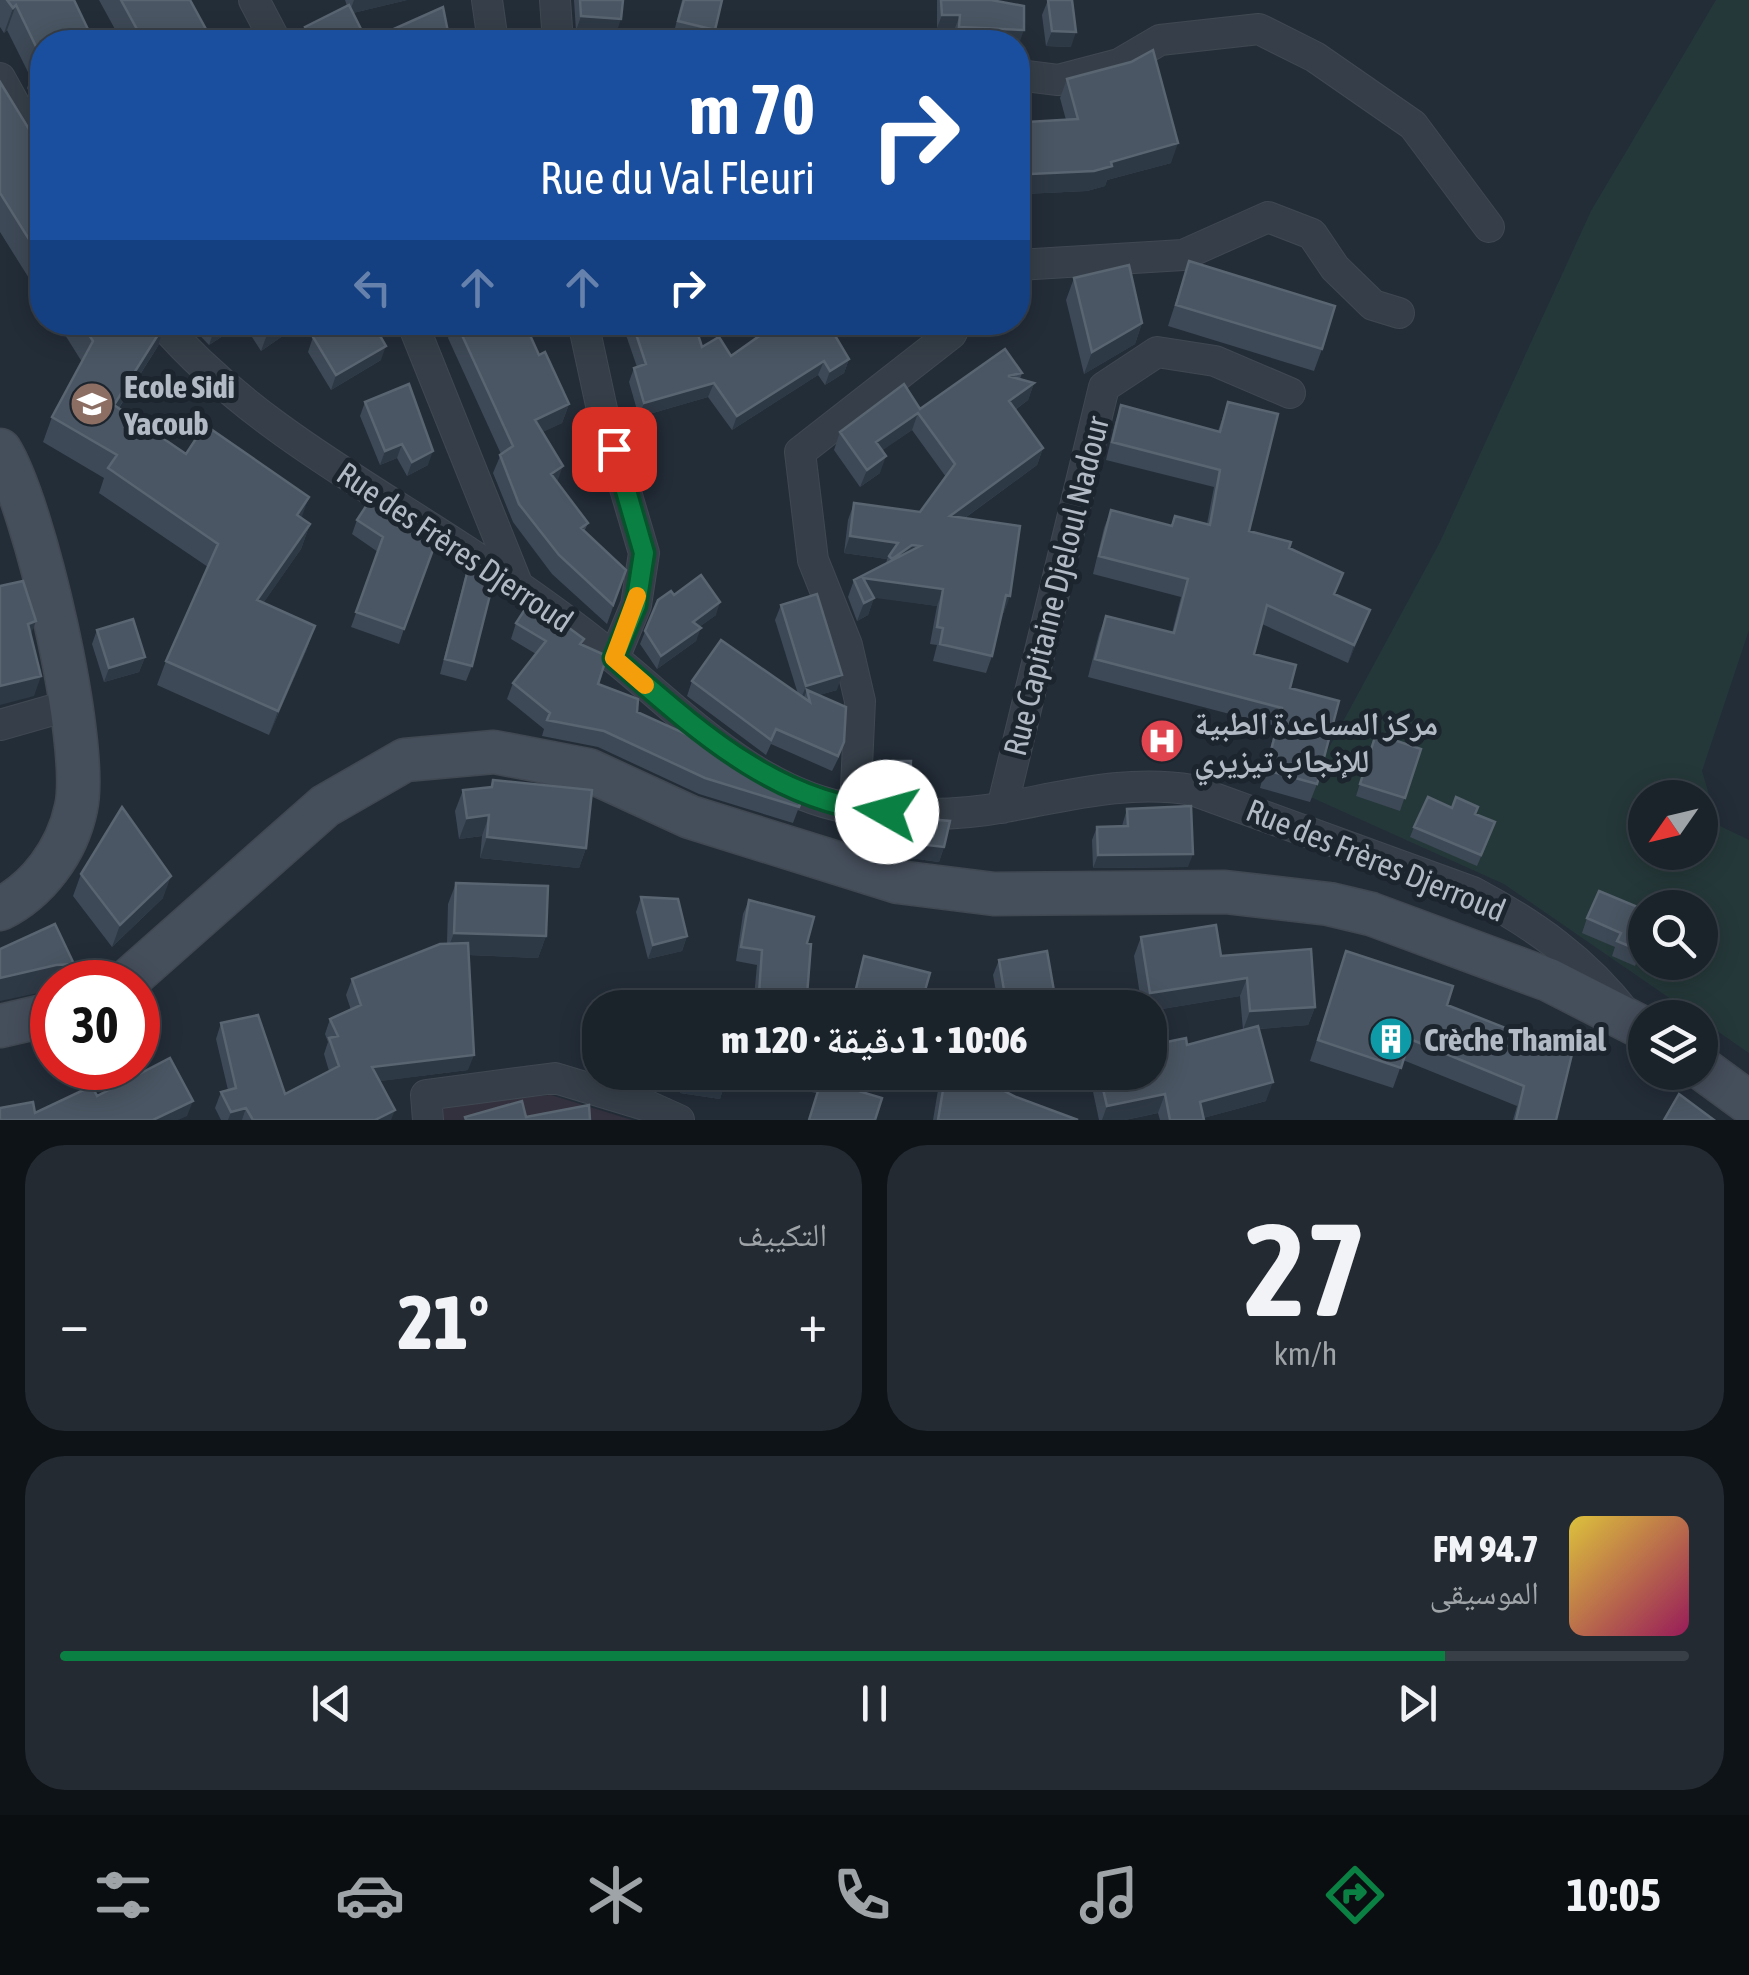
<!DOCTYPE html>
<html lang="ar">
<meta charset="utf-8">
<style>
body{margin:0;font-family:"Asap Condensed","Noto Naskh Arabic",sans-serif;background:#232a32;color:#f1f3f6;direction:rtl;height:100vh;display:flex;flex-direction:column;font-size:38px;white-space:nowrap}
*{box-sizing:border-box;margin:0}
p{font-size:32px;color:#9fa4a8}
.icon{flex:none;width:55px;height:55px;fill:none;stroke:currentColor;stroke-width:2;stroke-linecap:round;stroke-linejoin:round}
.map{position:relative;height:1120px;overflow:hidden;direction:ltr}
.sheet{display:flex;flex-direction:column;gap:25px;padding:25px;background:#0e1317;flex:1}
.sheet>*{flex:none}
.guide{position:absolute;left:30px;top:30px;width:1000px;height:305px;border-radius:40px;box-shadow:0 5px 25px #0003,0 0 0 2px #383f47;direction:rtl;background:#1a4fa0;color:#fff;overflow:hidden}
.needle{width:65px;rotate:236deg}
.fabs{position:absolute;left:1628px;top:780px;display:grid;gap:20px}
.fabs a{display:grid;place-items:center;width:90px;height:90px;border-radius:50%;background:#1a222a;box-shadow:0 5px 25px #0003,0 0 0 2px #383f47;font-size:50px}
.speed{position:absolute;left:30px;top:960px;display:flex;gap:20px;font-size:50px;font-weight:700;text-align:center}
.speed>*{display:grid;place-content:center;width:130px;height:130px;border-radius:50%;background:#1a222a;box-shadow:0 5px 25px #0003,0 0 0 2px #383f47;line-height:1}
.speed .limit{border:15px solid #d22;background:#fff;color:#111}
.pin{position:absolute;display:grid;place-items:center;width:85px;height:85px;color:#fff;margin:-42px;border-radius:20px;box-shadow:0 5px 15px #0006}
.me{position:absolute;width:110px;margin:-55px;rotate:277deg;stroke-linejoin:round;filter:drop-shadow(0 0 8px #0008)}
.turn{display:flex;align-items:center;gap:35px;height:210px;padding:0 50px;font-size:45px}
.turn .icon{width:130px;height:130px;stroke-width:2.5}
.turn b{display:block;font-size:70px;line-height:85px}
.lanes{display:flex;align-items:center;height:95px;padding:0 50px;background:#0003;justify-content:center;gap:50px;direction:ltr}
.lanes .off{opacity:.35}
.big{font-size:75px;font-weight:800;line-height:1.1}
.sheet .tile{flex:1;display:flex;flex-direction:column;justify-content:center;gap:15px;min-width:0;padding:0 35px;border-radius:40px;background:#232a32}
.sheet .dial{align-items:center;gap:0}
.dial b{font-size:130px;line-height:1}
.song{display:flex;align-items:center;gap:30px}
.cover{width:120px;height:120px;border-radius:15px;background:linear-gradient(135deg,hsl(50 70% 55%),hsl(330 70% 35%))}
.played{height:10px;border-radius:5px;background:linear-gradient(90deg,#0b8043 85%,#383f47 85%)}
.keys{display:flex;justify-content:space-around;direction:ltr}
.heat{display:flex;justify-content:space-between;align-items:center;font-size:55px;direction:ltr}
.sheet .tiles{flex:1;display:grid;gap:25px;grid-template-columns:1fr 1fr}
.tile:last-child{grid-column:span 2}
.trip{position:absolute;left:582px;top:990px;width:585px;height:100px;border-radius:40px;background:#1a222a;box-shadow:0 5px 25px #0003,0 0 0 2px #383f47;font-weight:800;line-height:100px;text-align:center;direction:rtl}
.tabs{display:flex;height:160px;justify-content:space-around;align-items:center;background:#0a0e11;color:#9fa4a8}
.tabs .icon{width:70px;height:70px}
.tabs .active{color:#0b8043}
.tabs b{font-size:45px;color:#f1f3f6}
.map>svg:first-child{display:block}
</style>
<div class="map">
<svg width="1749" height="1120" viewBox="0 0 1749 1120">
<rect width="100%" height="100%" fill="#232d38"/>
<path fill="#32313d" d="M551,1095L632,1120H443L442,1104Z"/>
<path fill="#253839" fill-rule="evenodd" d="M1716,0H1749V630L1702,771L1718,825L1749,840V1053L1504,884L1304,794L1440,542L1591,211ZM1645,798H1700V852H1645ZM1645,908H1700V962H1645Z"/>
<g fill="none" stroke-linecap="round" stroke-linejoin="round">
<defs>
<path id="minor" d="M254,0L276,42
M487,0L493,42
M555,0L558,42
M1018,75L1058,80L1119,64L1160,40L1259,29L1315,57L1413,125L1489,227
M0,78L42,154
M1018,265L1183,255L1268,217L1312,234L1335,268L1373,305L1399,313
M161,322C258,435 399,501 518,586C551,609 584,633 615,659C685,716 760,796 855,809C902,816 958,816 1005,807C1067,796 1129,779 1192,790L1473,892C1533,924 1585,960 1627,1015
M412,322L518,586
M583,322L603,414L644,553L636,605L614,658
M0,725L70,705
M1002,808L1104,387L1157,352L1215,361L1290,393
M855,809L860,701L847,645L813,560L800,452L951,334L957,322
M428,1120L426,1095L555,1078L648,1106L679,1120"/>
<path id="secondary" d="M0,450C35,506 90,745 76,808C67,851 38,890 0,909
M126,982L325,806L405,760L494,752L588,770L690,817L898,882L994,894L1225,892L1329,904L1371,914L1549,980L1645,1029
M0,1026L52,1014
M1700,1067L1749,1103"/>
</defs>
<use href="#minor" stroke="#404852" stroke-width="32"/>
<use href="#secondary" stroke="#404852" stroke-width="45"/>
<use href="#minor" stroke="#363f49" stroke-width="30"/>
<use href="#secondary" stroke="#454e5b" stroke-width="42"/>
</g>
<path fill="#3e4957" d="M0,0H74L42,42V118L27,88L31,78L7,30L4,33L0,27Z
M99,0H190L213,42H122Z
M345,0H407L353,13L367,41L450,42H299L305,27L347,6Z
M574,0H623L616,34L576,31Z
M682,0H722L711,42H701L673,36Z
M937,0H991L1019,44L1018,42L954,40L955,28H937Z
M1048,0L1071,47L1046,46L1042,15Z
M1067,79L1171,163L1107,180L1105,186L1087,191L1024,194L1022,173H1018V88L1027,122L1066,120L1060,98Z
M0,82L35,139L42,144V299L0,232Z
M1189,261L1322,349L1314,371L1168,326Z
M1074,278L1142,323L1135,344L1084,374L1066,300Z
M57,322H166L158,346L119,408L186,454L310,524L301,549L263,603L315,626L306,651L269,735L157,685L166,661L208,567L99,493L104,478L43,442L52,417L82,362Z
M187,322H303L261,351L243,323L209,345Z
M453,322L539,355L569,404L562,423L542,432L557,482L588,523L584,532L626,570L607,624L552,574L513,522L493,473L501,454L448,338Z
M631,322H694L702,347L731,356L849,359L844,373L825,385L818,375L732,430L708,397L639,417L629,382L634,368L637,367L626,335Z
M313,337L381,360L331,390L308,352Z
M1022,373L1020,379L1034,383L1028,400L1015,410L1043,448L1037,465L965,518L1004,613H1002L992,656L986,673L933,661L937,645L930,644L937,606L874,597L868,615L857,621L848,597L854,580L886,564L887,559L844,553L848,520L854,503L920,512L946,477L912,430L882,450L880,473L860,487L834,450L840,432L920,409Z
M365,402L428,465L407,476L397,458L380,465L360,416Z
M1228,402L1249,531L1289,548L1335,594L1370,610L1348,663L1262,624L1254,654L1290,688L1317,784L1310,802L1260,788L1276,726L1088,677L1099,634L1106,616L1172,633L1181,597L1093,574L1104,528L1111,510L1171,526L1175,516L1207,524L1214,487L1106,460L1115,423L1121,405L1218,431Z
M357,520L434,539L399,644L351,627L378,552L352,534Z
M471,558L472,666L466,681L440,674L466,573Z
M674,595L716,615L699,627L696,641L657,669L640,644L658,600Z
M781,605L837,690L819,695L839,757L832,771L771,744L766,755L687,696L692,681L798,694L775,620Z
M516,623L582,645L598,684L637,712L754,779L802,799L793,823L699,794L598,747L542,736L544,729L507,699L513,683L536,654L511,639Z
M97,630L145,657L139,672L104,682L92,644Z
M1376,734L1421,749L1400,811L1356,796Z
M881,761L905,795L875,793V775Z
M493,780L586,848L579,868L480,858L482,836L459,839L455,811L463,790L490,787Z
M1452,808L1475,814L1491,833L1477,866L1410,837L1414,827Z
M1127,809L1188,867L1093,868L1092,840L1097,827L1122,826Z
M866,814L944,847L939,862L903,857L857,843Z
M81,874L163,898L112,947L73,896Z
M456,883L546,936L538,958L469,955L468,1070L379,1081L391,1120H221L215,1108L221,1092L228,1090L216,1039L221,1023L285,1094L329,1071L324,1054L328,1042L325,1034L330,1019L351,1010L346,995L352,979L447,944L448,904Z
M641,897L687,936L682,951L648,959L636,912Z
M749,900L807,943L806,1008H753L757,965L736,961L743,914Z
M1645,910V943L1635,966L1612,956L1615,947L1582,933L1587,918Z
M1141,937L1221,956L1315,1007L1308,1025L1259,1029L1266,1101L1203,1118L1204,1120H1160L1158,1113L1125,1120H1099L1092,1087L1097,1072H1150L1153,1056L1157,1044L1187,1045L1243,1030L1240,996L1150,1011V1008H1142L1134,956Z
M1346,951L1447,1005L1556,1120H1513L1517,1106L1403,1060L1393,1088L1310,1061Z
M864,956L920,1008H850Z
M999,960L1057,1008H999L993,975Z
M683,1072H848L817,1093L726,1077L720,1099L680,1093Z
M944,1072H968L1016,1097L1078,1120H933L938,1090Z"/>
<path fill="#2e3946" d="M354,0H407L349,14Z
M16,5L7,30L4,33L13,8Z
M942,15H960L955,28H937Z
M581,16L621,19L616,34L576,31Z
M959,27L1024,30L1019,44L1018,42L954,40Z
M1052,31L1076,32L1071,47L1046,46Z
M1178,143L1171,163L1107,180L1105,186L1087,191L1024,194L1031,174L1111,162Z
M1018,153H1030L1022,173H1018Z
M166,322L158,346L105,429L114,405Z
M217,322H243L209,345Z
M276,322H303L261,351L270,326Z
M1142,323L1135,344L1084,374L1092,352Z
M386,346L381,360L331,390L336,375Z
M849,359L844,373L825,385L830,371Z
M824,361L818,375L732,430L737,416Z
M714,383L708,397L639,417L644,403Z
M1034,383L1028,400L1003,418L1009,401Z
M569,404L562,423L528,439L535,420Z
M918,413L912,430L870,459L876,442Z
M402,444L397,458L380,465L385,451Z
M1043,448L1037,465L944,533L950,516Z
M433,451L428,465L407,476L412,462Z
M886,456L880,473L860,487L867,470Z
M563,466L556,485L551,474Z
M309,497L300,522L297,515Z
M310,524L301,549L248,625L257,600Z
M850,536L898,543L887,559L844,553Z
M912,545L920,546L906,562L892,559Z
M863,578L943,589L937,606L860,596Z
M1006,595L1010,596L1004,613L999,612Z
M874,598L868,615L857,621L864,603Z
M720,602L716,615L688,635L693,622Z
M1370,610L1363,628L1348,663L1354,645Z
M36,621L28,642V624Z
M315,626L306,651L269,735L278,711Z
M701,628L696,641L657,669L661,656Z
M145,657L139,672L104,682L109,668Z
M842,675L837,690L809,698L807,690L803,700L800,701L806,686Z
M41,676L34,696L0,705V686Z
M880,778L910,780L905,795L875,793Z
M489,815L482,836L459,839L467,818Z
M487,837L586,848L579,868L480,858Z
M909,843L944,847L939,862L903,857Z
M1193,854L1188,867L1093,868L1098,855Z
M171,876L163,898L112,947L120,925Z
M454,933L546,936L538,958L446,954Z
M687,936L682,951L648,959L653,945Z
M74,964L67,982H52V990L0,1001V978L56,965Z
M1247,978L1240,996L1150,1011V1008H1144L1150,993Z
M1315,1007L1308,1025L1243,1030L1250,1011Z
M474,1055L468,1070L366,1083L372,1067Z
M685,1079L725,1084L720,1099L680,1093Z
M1273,1082L1266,1101L1196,1120L1200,1102Z
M1165,1094L1158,1113L1125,1120H1102L1107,1106Z
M193,1101L187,1116L178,1120H153Z
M246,1108L242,1120H228L231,1112Z
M395,1110L391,1120H375Z"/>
<path fill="#4a5663" stroke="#5a6572" stroke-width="2.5" d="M7,0H74L94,42H42V59L16,5L13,8Z
M121,0H190L213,42H144Z
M580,0H623L621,19L581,16Z
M684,0H722L715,30L678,21Z
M941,0H991L1024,6V30L959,27L960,15H942Z
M1048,0H1072L1076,32L1052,31Z
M349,5L367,41L443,7L450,42H313L305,27Z
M1153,50L1178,143L1111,162L1112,166L1094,171L1031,174L1030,153H1018V88H1027V122L1078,119L1067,79L1131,62Z
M42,61V76L36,64Z
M0,82L35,139L42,144V260L0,193Z
M1189,261L1335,306L1322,349L1176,305Z
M1129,265L1142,323L1092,352L1074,278Z
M81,322H166L114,405L186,454L205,425L309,497L297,515L310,524L257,600L315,626L278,711L166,661L218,544L108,468L117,455L52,417L93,341Z
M338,322H372L386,346L336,375L313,337Z
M456,322H524L539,355L545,352L569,404L535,420L563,466L551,474L588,523L581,528L626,570L613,605L559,555L519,504L500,455L513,446Z
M632,322H694L702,347L719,337L731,356L779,322H827L849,359L830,371L824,361L737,416L714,383L644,403L634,368L646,364Z
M1005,349L1022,373L1008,376L1034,383L1009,401L1043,448L950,516L1020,526L1010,596L1006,595L992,656L940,644L943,628L937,627L943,589L863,578L874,598L864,603L854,580L920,546L912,545L892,559L889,556L898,543L850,536L854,503L920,512L955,464L918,413L876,442L886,456L867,470L840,432L904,384L920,409Z
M409,384L433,451L412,462L402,444L385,451L365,402Z
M1228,402L1278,414L1249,531L1291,542L1289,548L1343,573L1334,594L1370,610L1354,645L1267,605L1254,654L1296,665L1290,688L1339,701L1317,784L1266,770L1282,708L1095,659L1106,616L1174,633L1188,579L1099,556L1111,510L1172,526L1175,516L1210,525L1220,470L1112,442L1121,405L1220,432Z
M372,497L434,539V547L404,629L356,612L383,537L357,520Z
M471,558L495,575L472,666L445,659Z
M701,575L720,602L693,622L701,628L661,656L645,631L658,600L671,591L674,595Z
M23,581L36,621L28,624L41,676L0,686V586Z
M817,594L842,675L806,686L781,605Z
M531,600L584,639L580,644L607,656L598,684L638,699L637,712L719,749L756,774L754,779L802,799L799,807L705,778L604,731L547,720L550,713L513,683L546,641L516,623Z
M133,619L145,657L109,668L97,630Z
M721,640L810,702L807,690L846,707L844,742L838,756L776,729L771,740L692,681Z
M1376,734L1421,749L1405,798L1360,784Z
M881,761H911L910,780L880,778Z
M493,780L592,790L586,848L487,837L489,815L467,818L463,790L492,787Z
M1428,797L1452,808L1456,797L1478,807L1475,814L1495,822L1481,855L1414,827Z
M1191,806L1193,854L1098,855L1097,827L1128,826L1127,809Z
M122,807L171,876L120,925L81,874Z
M866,814L950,821L944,847L909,843L862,828Z
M456,883L548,886L546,936L454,933Z
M1599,891L1645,910V941L1641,951L1617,941L1621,933L1587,918Z
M641,897L678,899L687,936L653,945Z
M749,900L814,917L807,943L811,944L806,1008H758L762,950L741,947Z
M55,924L74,964L56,965L0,978V949Z
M1216,925L1221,956L1311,949L1315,1007L1250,1011L1247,978L1150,993L1141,937Z
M468,943L474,1055L372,1067L395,1110L375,1120H253L246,1108L231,1112L221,1092L236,1088L221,1023L258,1015L285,1094L339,1066L329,1038L338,1036L330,1019L361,1005L352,979L440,944Z
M1047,951L1057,1008H1007L999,960Z
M1346,951L1453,986L1447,1005L1572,1054L1556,1120H1516L1524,1086L1410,1039L1401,1068L1318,1040Z
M864,956L930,973L920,1008H863L852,1005Z
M1258,1026L1273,1082L1200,1102L1204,1120H1170L1165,1094L1107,1106L1099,1072H1150V1057L1159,1055L1157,1044L1186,1038L1187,1045Z
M170,1058L193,1101L153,1120H0V1108L33,1102L35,1113L92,1086L97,1096Z
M686,1072H726L725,1084L685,1079Z
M789,1072H848L845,1087L882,1098L875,1120H809L822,1078Z
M946,1072H968L1016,1097L1078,1120H938Z
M1679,1094L1714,1120H1664Z
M522,1101L526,1117L589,1105L590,1120H466L465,1117Z"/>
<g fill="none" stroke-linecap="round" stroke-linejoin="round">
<defs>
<path id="route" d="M614,449L644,553L636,605L614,658C694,727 776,805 887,812"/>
</defs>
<use href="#route" stroke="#07532c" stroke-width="25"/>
<use href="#route" stroke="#0b8043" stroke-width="18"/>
<path stroke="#f59e0b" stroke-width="18" d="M637,596L614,658L645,685"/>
</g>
<defs>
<symbol id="school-disc" viewBox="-11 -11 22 22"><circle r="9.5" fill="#8d6e63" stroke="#1c242d"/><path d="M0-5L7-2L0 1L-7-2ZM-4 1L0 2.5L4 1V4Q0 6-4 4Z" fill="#fff"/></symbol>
<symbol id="hospital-disc" viewBox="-11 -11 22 22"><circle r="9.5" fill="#e0444e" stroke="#1c242d"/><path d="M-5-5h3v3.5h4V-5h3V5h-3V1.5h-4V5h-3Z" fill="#fff"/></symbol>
<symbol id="building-disc" viewBox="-11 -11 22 22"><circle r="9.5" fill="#0f9aa8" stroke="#1c242d"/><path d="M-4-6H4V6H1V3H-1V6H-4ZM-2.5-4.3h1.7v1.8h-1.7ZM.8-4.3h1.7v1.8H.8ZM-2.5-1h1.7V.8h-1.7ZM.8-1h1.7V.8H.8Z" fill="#fff"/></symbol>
</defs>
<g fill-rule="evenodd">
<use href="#school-disc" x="67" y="379" width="50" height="50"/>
<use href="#hospital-disc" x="1137" y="716" width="50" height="50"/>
<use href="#building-disc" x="1366" y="1014" width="50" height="50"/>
</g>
<g text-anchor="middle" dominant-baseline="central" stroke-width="10" stroke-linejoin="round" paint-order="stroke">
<g font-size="32" font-weight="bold" fill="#b1bac5" stroke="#1c242d" text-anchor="start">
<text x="124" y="386">Ecole Sidi<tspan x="124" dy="37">Yacoub</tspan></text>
<text x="1194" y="723">مركز المساعدة الطبية<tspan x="1194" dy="37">للإنجاب تيزيري</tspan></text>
<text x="1424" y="1039">Crèche Thamial</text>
</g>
<g font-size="32" fill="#b1bac5" stroke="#1c242d">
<text transform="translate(455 547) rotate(34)">Rue des Frères Djerroud</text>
<text transform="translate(1056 586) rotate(-76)">Rue Capitaine Djeloul Nadour</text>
<text transform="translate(1376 860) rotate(22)">Rue des Frères Djerroud</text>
</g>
</g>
</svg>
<div class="fabs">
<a><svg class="needle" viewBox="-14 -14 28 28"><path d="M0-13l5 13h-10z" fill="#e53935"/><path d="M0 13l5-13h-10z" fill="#9fa4a8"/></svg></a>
<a><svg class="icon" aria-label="search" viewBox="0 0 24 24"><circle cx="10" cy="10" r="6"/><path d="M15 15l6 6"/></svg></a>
<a><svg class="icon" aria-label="layers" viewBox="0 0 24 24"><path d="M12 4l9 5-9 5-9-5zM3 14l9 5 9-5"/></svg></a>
</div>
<div class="speed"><div class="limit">30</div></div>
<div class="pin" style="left:614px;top:449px;background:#d93025"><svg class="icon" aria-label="arrive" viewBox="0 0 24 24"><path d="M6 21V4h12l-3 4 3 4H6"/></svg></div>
<svg class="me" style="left:887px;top:812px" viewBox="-20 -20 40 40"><circle r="19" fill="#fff"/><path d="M0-13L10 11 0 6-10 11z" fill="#0b8043"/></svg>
<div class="trip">10:06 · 1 دقيقة · 120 m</div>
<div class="guide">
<div class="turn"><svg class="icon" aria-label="right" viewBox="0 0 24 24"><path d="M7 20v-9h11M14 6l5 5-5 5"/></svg><div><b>70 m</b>Rue du Val Fleuri</div></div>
<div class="lanes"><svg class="icon off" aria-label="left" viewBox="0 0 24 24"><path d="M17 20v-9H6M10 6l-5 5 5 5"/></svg><svg class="icon off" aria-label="ahead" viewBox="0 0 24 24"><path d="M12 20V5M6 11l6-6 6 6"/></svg><svg class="icon off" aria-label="ahead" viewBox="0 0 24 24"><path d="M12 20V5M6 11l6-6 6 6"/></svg><svg class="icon" aria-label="right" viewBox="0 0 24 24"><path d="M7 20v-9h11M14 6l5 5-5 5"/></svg></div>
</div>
</div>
<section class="sheet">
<div class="tiles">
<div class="tile dial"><b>27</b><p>km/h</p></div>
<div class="tile"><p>التكييف</p>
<div class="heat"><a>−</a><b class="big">21°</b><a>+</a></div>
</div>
<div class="tile">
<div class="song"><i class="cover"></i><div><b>94.7 FM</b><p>الموسيقى</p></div></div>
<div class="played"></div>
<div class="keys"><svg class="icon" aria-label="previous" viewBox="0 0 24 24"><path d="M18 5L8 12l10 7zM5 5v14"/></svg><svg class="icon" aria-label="pause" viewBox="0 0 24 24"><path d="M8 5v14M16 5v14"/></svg><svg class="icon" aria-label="next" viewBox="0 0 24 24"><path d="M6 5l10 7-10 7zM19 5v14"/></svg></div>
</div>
</div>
</section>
<nav class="tabs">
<b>10:05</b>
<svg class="icon active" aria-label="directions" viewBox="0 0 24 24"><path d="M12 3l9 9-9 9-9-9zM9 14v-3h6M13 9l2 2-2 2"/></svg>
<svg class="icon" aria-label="music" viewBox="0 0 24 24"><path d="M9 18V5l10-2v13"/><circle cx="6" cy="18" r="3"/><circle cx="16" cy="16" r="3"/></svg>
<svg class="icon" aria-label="phone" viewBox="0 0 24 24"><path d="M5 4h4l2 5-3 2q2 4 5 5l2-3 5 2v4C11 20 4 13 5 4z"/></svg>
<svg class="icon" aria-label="climate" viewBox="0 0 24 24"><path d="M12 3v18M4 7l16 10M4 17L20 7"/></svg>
<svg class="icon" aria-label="car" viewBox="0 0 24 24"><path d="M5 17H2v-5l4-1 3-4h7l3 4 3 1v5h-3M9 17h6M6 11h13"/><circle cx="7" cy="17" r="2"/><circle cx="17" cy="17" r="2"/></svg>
<svg class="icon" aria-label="filters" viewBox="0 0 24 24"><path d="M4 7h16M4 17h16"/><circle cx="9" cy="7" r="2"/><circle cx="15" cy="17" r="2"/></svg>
</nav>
